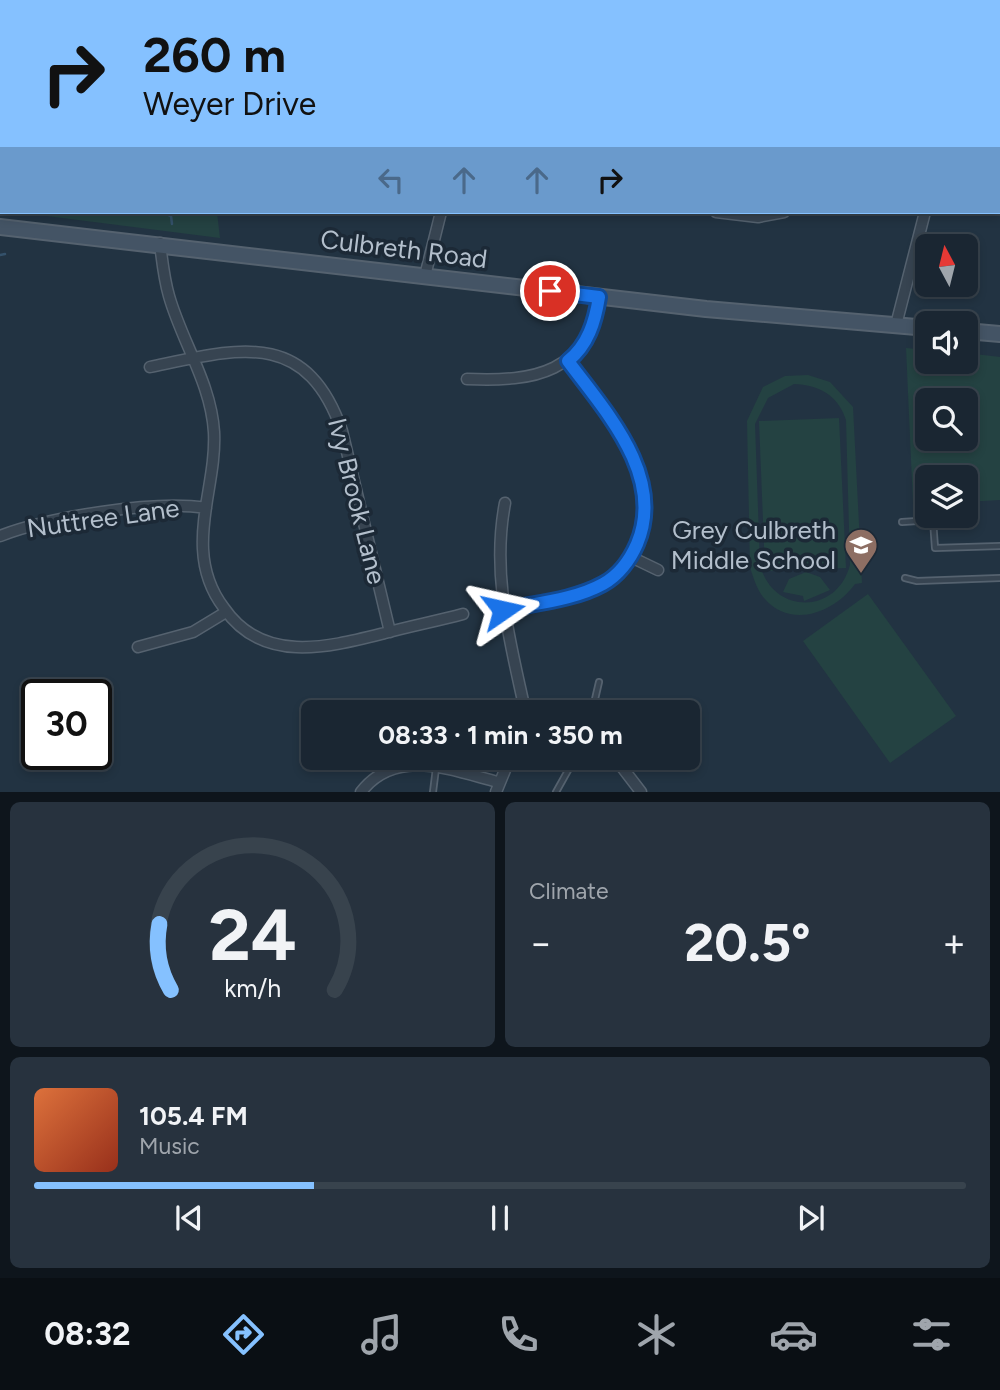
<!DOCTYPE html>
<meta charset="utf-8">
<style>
body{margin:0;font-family:Figtree,sans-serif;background:#27323e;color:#f1f3f6;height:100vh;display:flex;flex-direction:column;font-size:26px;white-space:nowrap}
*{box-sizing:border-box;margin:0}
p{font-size:23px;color:#9fa5ac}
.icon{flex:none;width:38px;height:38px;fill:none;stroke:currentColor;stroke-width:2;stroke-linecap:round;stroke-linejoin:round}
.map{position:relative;height:792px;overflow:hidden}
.details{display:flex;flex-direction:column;gap:10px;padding:10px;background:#0e151c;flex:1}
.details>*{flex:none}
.hud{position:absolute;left:0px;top:0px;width:1001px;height:214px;box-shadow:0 4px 10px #0003,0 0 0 2px #38434d;background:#85c1ff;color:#111;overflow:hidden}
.needle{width:46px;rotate:353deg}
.tools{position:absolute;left:915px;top:234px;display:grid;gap:14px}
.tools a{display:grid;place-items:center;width:63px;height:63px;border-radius:10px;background:#1a2632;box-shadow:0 4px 10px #0003,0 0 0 2px #38434d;font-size:35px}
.speed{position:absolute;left:21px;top:679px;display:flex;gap:14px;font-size:35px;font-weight:700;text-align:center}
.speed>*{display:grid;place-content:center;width:91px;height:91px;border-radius:50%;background:#1a2632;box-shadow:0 4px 10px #0003,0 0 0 2px #38434d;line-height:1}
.speed .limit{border:4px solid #111;border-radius:10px;background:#fff;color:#111}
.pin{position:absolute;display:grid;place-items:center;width:60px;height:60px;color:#fff;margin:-30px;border:4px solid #fff;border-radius:50%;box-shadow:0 2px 7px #0007}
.me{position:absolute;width:77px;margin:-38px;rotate:79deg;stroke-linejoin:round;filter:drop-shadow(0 0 5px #0008)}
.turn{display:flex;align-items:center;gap:24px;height:147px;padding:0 28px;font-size:32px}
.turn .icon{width:91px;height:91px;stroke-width:2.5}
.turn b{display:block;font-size:49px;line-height:60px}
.lanes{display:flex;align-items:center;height:66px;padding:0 28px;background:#0003;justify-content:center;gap:35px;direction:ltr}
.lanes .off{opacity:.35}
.big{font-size:52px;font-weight:700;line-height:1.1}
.details .tile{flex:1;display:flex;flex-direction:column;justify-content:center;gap:10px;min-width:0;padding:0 24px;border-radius:10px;background:#27323e}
.details .dial{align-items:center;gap:0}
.dial svg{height:182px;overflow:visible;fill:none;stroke:#38434d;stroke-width:7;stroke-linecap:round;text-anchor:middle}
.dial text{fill:#f1f3f6;stroke:none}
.song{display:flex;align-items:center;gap:21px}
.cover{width:84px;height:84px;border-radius:10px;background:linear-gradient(135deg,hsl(20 70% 55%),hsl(10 70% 35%))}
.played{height:7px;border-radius:4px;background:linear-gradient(90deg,#85c1ff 30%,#38434d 30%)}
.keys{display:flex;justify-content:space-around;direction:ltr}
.heat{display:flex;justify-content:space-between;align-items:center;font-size:38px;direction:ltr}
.details .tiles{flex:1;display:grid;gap:10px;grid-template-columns:1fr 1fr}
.tile:last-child{grid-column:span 2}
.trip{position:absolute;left:301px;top:700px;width:399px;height:70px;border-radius:10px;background:#1a2632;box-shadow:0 4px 10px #0003,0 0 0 2px #38434d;font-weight:700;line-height:70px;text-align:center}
.tab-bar{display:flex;height:112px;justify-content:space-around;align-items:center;background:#0a0f14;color:#9fa5ac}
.tab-bar .icon{width:49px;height:49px}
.tab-bar .current{color:#85c1ff}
.tab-bar b{font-size:32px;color:#f1f3f6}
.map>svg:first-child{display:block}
</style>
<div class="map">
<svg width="1000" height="792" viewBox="0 0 1000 792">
<rect width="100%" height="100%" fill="#223342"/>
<path fill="#244242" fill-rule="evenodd" d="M36,0H218V2H36Z
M15,212H217L220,238Z
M906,348L927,350L928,362H966V353L1000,357V500L966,502V478H928L927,504H913ZM928,401H966V439H928Z
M808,375L830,382L853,407L862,583L855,584C835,612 791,630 764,598C757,590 753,577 750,567L747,421L763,387L785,376ZM794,384C819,385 838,395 846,420L850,565C837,615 773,615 760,565L755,424L768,398Z
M839,418L846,568L765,571L759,421Z
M806,572L820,577L830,590L804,601L803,596L783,592L789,579Z
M868,594L956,716L890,763L803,641Z"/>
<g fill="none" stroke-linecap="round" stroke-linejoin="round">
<path stroke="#34516a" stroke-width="2.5" d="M123,2L124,0
M161,212L171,216L172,224
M0,255L5,254"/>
<defs>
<path id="lane" d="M0,127L2,131
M0,135H2
M0,178H2
M902,522L933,520L935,548L1000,546
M905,578L917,581L1000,578
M592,712L599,682
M433,792L436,768
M556,792L575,758"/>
<path id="street" d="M320,0V2
M531,2L532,0
M712,2L713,0
M991,2L992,0
M999,158H1000
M716,212L758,217L784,212
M160,243C162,261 164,279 169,296C182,342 211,383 214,432C216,472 201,510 203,549C204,570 211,591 224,608C263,665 329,647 385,633C411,626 437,621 463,614
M425,276L441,212
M896,325L925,212
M150,367C237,349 306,327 342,431L390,632
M467,379C535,382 587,373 599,297
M505,503C492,571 508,633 523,701V712
M0,536C49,517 154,500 206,508
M631,557L658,570
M503,610C535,603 574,601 603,584C618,576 630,560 637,544C666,477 605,411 568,361
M138,647L193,632L226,612
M615,758L641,792
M361,792C396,747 451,770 498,782
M496,792L510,758"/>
<path id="secondary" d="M0,227L706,309L928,328
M966,331L1000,334"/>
</defs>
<use href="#lane" stroke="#55626f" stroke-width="8"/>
<use href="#street" stroke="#55626f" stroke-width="13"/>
<use href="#secondary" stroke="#55626f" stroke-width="18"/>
<use href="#lane" stroke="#374451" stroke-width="4.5"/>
<use href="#street" stroke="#374451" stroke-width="10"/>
<use href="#secondary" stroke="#445465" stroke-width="14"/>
</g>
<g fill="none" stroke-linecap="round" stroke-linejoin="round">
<defs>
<path id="route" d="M503,610C536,603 574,600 603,584C618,576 630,560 637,544C666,476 605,411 568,361C588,345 595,322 599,297L550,291"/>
</defs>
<use href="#route" stroke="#114b97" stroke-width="18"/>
<use href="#route" stroke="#1a73e8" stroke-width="12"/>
</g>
<defs>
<symbol id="school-pin" viewBox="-11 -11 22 30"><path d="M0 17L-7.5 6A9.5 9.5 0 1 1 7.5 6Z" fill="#8d6e63" stroke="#1c2936"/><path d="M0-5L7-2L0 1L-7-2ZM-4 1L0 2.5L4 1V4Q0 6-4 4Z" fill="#fff"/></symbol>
</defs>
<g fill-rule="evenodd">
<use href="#school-pin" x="842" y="526" width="38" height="52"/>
</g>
<g text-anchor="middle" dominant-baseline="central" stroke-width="7" stroke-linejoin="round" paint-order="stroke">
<g font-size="26" fill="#b3bfcc" stroke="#1c2936">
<text transform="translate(404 249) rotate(7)">Culbreth Road</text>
<text transform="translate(357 501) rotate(76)">Ivy Brook Lane</text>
<text transform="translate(103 518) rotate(-8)">Nuttree Lane</text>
</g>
<g font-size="26" fill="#b3bfcc" stroke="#1c2936" text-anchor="end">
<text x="836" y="530">Grey Culbreth<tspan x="836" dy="30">Middle School</tspan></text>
</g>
</g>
</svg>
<div class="tools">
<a><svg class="needle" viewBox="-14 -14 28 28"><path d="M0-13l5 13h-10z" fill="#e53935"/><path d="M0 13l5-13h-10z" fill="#9fa5ac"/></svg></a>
<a><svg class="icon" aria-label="sound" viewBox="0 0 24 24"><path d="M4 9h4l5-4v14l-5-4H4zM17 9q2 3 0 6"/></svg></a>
<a><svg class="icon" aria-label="search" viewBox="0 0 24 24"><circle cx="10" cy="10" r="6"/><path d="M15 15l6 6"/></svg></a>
<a><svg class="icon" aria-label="layers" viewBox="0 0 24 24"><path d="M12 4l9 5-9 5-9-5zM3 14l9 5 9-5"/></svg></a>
</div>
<div class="speed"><div class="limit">30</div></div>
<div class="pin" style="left:550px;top:291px;background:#d93025"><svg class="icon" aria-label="arrive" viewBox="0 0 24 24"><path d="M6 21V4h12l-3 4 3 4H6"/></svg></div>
<svg class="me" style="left:503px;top:610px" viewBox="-20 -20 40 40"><path d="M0-17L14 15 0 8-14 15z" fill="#1a73e8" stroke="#fff" stroke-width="4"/></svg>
<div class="trip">08:33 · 1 min · 350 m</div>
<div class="hud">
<div class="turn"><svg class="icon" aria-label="right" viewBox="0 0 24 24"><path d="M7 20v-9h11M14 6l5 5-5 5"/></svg><div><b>260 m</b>Weyer Drive</div></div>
<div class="lanes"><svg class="icon off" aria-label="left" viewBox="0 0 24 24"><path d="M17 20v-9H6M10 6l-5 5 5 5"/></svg><svg class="icon off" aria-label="ahead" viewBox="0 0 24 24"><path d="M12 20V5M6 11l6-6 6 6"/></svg><svg class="icon off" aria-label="ahead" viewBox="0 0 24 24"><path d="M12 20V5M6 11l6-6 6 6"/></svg><svg class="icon" aria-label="right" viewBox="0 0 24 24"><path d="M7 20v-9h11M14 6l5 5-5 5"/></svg></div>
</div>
</div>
<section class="details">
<div class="tiles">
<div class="tile dial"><svg viewBox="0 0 100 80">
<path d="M14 69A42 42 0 1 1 86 69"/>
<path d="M14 69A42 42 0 0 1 9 40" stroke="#85c1ff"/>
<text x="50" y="56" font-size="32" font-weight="700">24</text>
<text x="50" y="72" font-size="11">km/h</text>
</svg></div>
<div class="tile"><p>Climate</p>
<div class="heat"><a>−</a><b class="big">20.5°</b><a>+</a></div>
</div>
<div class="tile">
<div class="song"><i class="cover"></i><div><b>105.4 FM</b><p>Music</p></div></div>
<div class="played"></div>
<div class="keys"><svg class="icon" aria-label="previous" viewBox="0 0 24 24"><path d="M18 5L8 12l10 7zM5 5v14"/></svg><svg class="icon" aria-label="pause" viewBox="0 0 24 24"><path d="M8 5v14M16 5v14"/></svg><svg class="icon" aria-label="next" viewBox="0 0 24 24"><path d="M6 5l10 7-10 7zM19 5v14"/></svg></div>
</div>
</div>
</section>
<nav class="tab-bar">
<b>08:32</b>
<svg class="icon current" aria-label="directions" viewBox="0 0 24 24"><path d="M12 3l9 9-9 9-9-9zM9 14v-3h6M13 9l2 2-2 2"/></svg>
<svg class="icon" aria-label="music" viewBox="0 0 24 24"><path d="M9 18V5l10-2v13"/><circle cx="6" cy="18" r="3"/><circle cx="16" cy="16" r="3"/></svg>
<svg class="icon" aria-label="phone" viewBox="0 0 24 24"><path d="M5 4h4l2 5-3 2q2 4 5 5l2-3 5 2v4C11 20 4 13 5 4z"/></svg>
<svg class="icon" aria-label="climate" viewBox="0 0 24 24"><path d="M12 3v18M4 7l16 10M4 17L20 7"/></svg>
<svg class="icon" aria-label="car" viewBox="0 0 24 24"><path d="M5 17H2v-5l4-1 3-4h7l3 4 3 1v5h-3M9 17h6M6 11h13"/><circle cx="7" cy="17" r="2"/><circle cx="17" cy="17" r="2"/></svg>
<svg class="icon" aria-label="filters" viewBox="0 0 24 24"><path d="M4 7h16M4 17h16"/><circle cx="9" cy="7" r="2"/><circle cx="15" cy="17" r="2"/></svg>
</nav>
